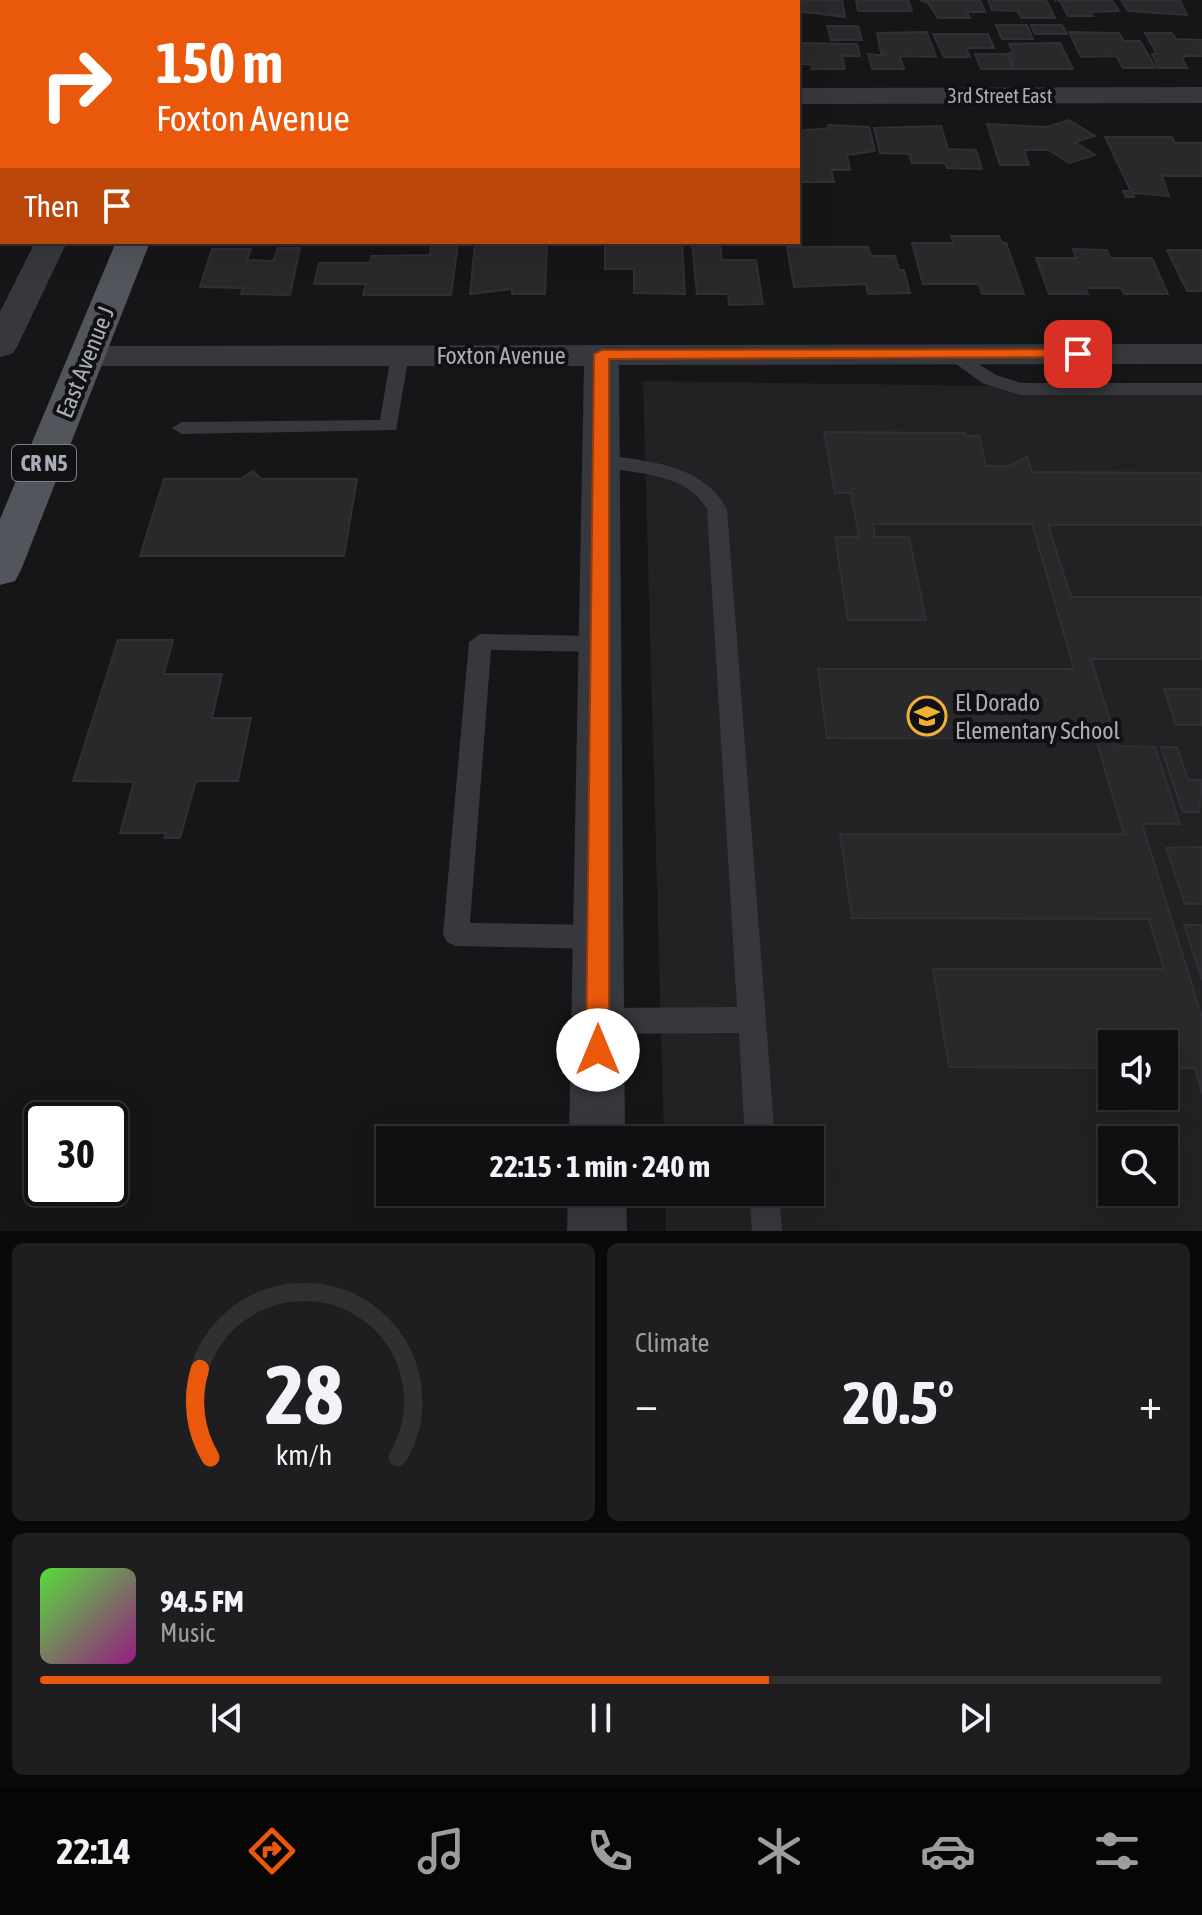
<!DOCTYPE html>
<meta charset="utf-8">
<style>
body{margin:0;font-family:"Asap Condensed",sans-serif;background:#1e1e20;color:#f1f3f6;height:100vh;display:flex;flex-direction:column;font-size:30px;white-space:nowrap}
*{box-sizing:border-box;margin:0}
p{font-size:26px;color:#9c9d9f}
.icon{flex:none;width:44px;height:44px;fill:none;stroke:currentColor;stroke-width:2;stroke-linecap:round;stroke-linejoin:round}
.map{position:relative;height:1231px;overflow:hidden}
.details{display:flex;flex-direction:column;gap:12px;padding:12px;background:#09090a;flex:1}
.details>*{flex:none}
.top-card{position:absolute;left:0px;top:0px;width:800px;height:244px;box-shadow:0 8px 32px #0002,0 0 0 2px #303032;background:#ea580c;color:#fff;overflow:hidden}
.tools{position:absolute;left:1098px;top:1030px;display:grid;gap:16px}
.tools a{display:grid;place-items:center;width:80px;height:80px;border-radius:0px;background:#101012;box-shadow:0 8px 32px #0002,0 0 0 2px #303032;font-size:40px}
.speed{position:absolute;left:24px;top:1102px;display:flex;gap:16px;font-size:40px;font-weight:700;text-align:center}
.speed>*{display:grid;place-content:center;width:104px;height:104px;border-radius:50%;background:#101012;box-shadow:0 8px 32px #0002,0 0 0 2px #303032;line-height:1}
.speed .limit{border:4px solid #111;border-radius:12px;background:#fff;color:#111}
.pin{position:absolute;display:grid;place-items:center;width:68px;height:68px;color:#fff;margin:-34px;border-radius:16px;box-shadow:0 4px 12px #0006}
.me{position:absolute;width:88px;margin:-44px;rotate:0deg;stroke-linejoin:round;filter:drop-shadow(0 0 6px #0008)}
.turn{display:flex;align-items:center;gap:28px;height:168px;padding:0 24px;font-size:36px}
.turn .icon{width:104px;height:104px;stroke-width:2.5}
.turn b{display:block;font-size:56px;line-height:68px}
.then{display:flex;align-items:center;height:76px;padding:0 24px;background:#0003;gap:16px;font-size:30px}
.big{font-size:60px;font-weight:700;line-height:1.1}
.details .card{flex:1;display:flex;flex-direction:column;justify-content:center;gap:12px;min-width:0;padding:0 28px;border-radius:12px;background:#1e1e20}
.details .dial{align-items:center;gap:0}
.dial svg{height:208px;overflow:visible;fill:none;stroke:#303032;stroke-width:7;stroke-linecap:round;text-anchor:middle}
.dial text{fill:#f1f3f6;stroke:none}
.song{display:flex;align-items:center;gap:24px}
.cover{width:96px;height:96px;border-radius:12px;background:linear-gradient(135deg,hsl(110 70% 55%),hsl(310 70% 35%))}
.played{height:8px;border-radius:4px;background:linear-gradient(90deg,#ea580c 65%,#303032 65%)}
.keys{display:flex;justify-content:space-around;direction:ltr}
.heat{display:flex;justify-content:space-between;align-items:center;font-size:44px;direction:ltr}
.details .tiles{flex:1;display:grid;gap:12px;grid-template-columns:1fr 1fr}
.card:last-child{grid-column:span 2}
.trip{position:absolute;left:376px;top:1126px;width:448px;height:80px;border-radius:0px;background:#101012;box-shadow:0 8px 32px #0002,0 0 0 2px #303032;font-weight:700;line-height:80px;text-align:center}
.tab-bar{display:flex;height:128px;justify-content:space-around;align-items:center;background:#060607;color:#9c9d9f}
.tab-bar .icon{width:56px;height:56px}
.tab-bar .current{color:#ea580c}
.tab-bar b{font-size:36px;color:#f1f3f6}
.map>svg:first-child{display:block}
</style>
<div class="map">
<svg width="1202" height="1231" viewBox="0 0 1202 1231">
<rect width="100%" height="100%" fill="#161618"/>
<path fill="#222225" fill-rule="evenodd" d="M643,381L1202,389V1231H666L665,1192H810V1140H664ZM1112,1044H1164V1096H1112ZM1112,1140H1164V1192H1112Z"/>
<path fill="#29292c" stroke="#303034" stroke-width="2" d="M789,0H842L845,17L798,11V2Z
M856,0H908L912,11H858Z
M920,0H980L985,12H967L970,18H938L928,3Z
M988,0H1046L1055,18H1021L1018,11L992,10Z
M1112,0L1119,11L1090,12L1093,16H1068L1060,1L1054,0Z
M1121,0H1180L1187,15L1128,11Z
M996,25H1027L1033,39H1002Z
M1031,25H1062L1067,34H1035Z
M827,26H858L862,40H831Z
M927,32L936,57L900,56L904,69H872L868,54L889,56L881,53L877,33Z
M1069,32L1119,33L1124,41H1140L1156,68H1123L1116,56L1081,57Z
M1145,33H1172L1176,39L1202,40V56H1185L1182,58L1187,68H1159L1152,54H1157Z
M933,34H988L994,48H966L970,57H944Z
M798,43L857,44L860,56H842L845,69H812L811,64H799Z
M1060,43L1073,69H1015L1009,53H1013L1009,44Z
M975,54H1007L1013,69H981Z
M1069,120L1095,136L1075,142L1095,155L1069,163L1049,150H1024L1029,165H1000L987,124L1047,127Z
M828,125L869,127L875,151L847,155L850,170H831L834,182H798V131L829,128Z
M941,126L948,149L976,150L982,169L947,168L945,163H912L909,154L880,153L874,128Z
M1105,137H1172L1175,143H1202V176H1162L1169,196L1133,193L1134,197H1126L1123,191H1131Z
M951,236H999L1002,243H1006L1024,294H982L979,284H923L912,243H953Z
M605,242H682L685,294L634,293V269H605Z
M692,242H720L722,260H756L763,304L729,305L728,294H697Z
M431,243H458L451,295H363L366,284H314L319,263H370L371,256L430,255Z
M494,243L547,244L545,294H512V289L470,294L475,244Z
M787,247H868L871,256H895L899,270H904L910,293L868,294L866,284L794,287Z
M278,248H300L290,295L241,294L243,288L200,287L212,249H251L247,260L273,261Z
M1073,249L1107,250L1110,258H1152L1168,294H1124L1121,288H1085L1088,294H1049L1036,258H1076Z
M1167,250H1202V291H1187Z
M824,432L965,433L966,436H979L986,466H1010L1027,457L1032,472L1202,473V525H1048L1071,597H1202V659H1091L1118,746L1155,747L1180,824H1142L1202,1017V1093L1195,1068H1164V1044H1112V1068L949,1067L933,969H1164L1149,919L852,918L840,834H1124L1096,739L827,738L818,669H1074L1032,524H873L875,537H909L926,620H848L835,537H859L851,493H835Z
M253,471L261,479H357L344,556H140L164,479H240Z
M118,640H173L164,674H222L212,718H251L238,781H196L180,838H164L166,833H120L134,782L73,781Z
M1164,689H1202V725H1176Z
M1161,747H1177L1188,780H1202L1199,812H1183Z
M1202,847V904H1185L1166,848Z
M1184,925H1202V980Z"/>
<g fill="none" stroke-linecap="round" stroke-linejoin="round">
<path fill="#37383d" fill-rule="evenodd" d="M954,349L996,375L1021,383H1202V395H1020L982,383L948,358V350Z
M400,350L409,355L396,430L182,434L172,428L182,422L380,420L391,355Z
M601,454C648,462 702,463 727,509L775,1140H745L739,1033L598,1034L588,1030L584,1021L588,1012L598,1008L737,1007L707,509C685,470 632,475 594,465L591,460Z
M480,634L600,636L611,644L600,652L491,650L470,923L599,925L608,929L612,937L608,945L599,949L456,946L447,942L443,934L469,642Z
M749,1192H779L782,1231H752Z"/>
<path fill="#37383d" fill-rule="evenodd" d="M0,20H2V36H0Z
M1202,87V103L798,104V88Z
M0,179H2V197H0Z
M35,242H67L17,347L12,354L0,357V312Z
M1202,344V364L619,365L625,1140H569L584,366H89L77,363L72,356L77,349L89,346Z
M568,1192H626L627,1231H567Z"/>
<path fill="#53555c" fill-rule="evenodd" d="M214,0H240V2H214Z
M116,242H150L21,570L15,581L0,585V519Z"/>
</g>
<path fill="#ea580c" stroke="#983908" stroke-width="2" d="M1078,349L1083,351V357L609,359V1050L606,1058L598,1061L589,1058L586,1050L594,354L602,350Z"/>
<defs>
<symbol id="school-ring" viewBox="-11 -11 22 22"><circle r="9.5" fill="#111113" stroke="#f2b134" stroke-width="1.5"/><path d="M0-5L7-2L0 1L-7-2ZM-4 1L0 2.5L4 1V4Q0 6-4 4Z" fill="#f2b134"/></symbol>
</defs>
<g fill-rule="evenodd">
<use href="#school-ring" x="905" y="694" width="44" height="44"/>
</g>
<g text-anchor="middle" dominant-baseline="central" stroke-width="8" stroke-linejoin="round" paint-order="stroke">
<g font-size="20" fill="#a8adb8" stroke="#111113">
<text x="1000" y="95">3rd Street East</text>
</g>
<rect fill="#111113" stroke="#7b7e86" stroke-width="2" x="12" y="445" width="64" height="36" rx="6"/>
<g font-size="22" font-weight="bold" fill="#a8adb8">
<text x="44" y="463">CR N5</text>
</g>
<g font-size="24" fill="#a8adb8" stroke="#111113">
<text x="501" y="355">Foxton Avenue</text>
<text transform="translate(85 362) rotate(-68)">East Avenue J</text>
</g>
<g font-size="24" fill="#a8adb8" stroke="#111113" text-anchor="start">
<text x="955" y="702">El Dorado<tspan x="955" dy="28">Elementary School</tspan></text>
</g>
</g>
</svg>
<div class="tools">
<a><svg class="icon" aria-label="sound" viewBox="0 0 24 24"><path d="M4 9h4l5-4v14l-5-4H4zM17 9q2 3 0 6"/></svg></a>
<a><svg class="icon" aria-label="search" viewBox="0 0 24 24"><circle cx="10" cy="10" r="6"/><path d="M15 15l6 6"/></svg></a>
</div>
<div class="speed"><div class="limit">30</div></div>
<div class="pin" style="left:1078px;top:354px;background:#d93025"><svg class="icon" aria-label="arrive" viewBox="0 0 24 24"><path d="M6 21V4h12l-3 4 3 4H6"/></svg></div>
<svg class="me" style="left:598px;top:1050px" viewBox="-20 -20 40 40"><circle r="19" fill="#fff"/><path d="M0-13L10 11 0 6-10 11z" fill="#ea580c"/></svg>
<div class="trip">22:15 · 1 min · 240 m</div>
<div class="top-card">
<div class="turn"><svg class="icon" aria-label="right" viewBox="0 0 24 24"><path d="M7 20v-9h11M14 6l5 5-5 5"/></svg><div><b>150 m</b>Foxton Avenue</div></div>
<div class="then">Then<svg class="icon" aria-label="arrive" viewBox="0 0 24 24"><path d="M6 21V4h12l-3 4 3 4H6"/></svg></div>
</div>
</div>
<section class="details">
<div class="tiles">
<div class="card dial"><svg viewBox="0 0 100 80">
<path d="M14 69A42 42 0 1 1 86 69"/>
<path d="M14 69A42 42 0 0 1 10 35" stroke="#ea580c"/>
<text x="50" y="56" font-size="32" font-weight="700">28</text>
<text x="50" y="72" font-size="11">km/h</text>
</svg></div>
<div class="card"><p>Climate</p>
<div class="heat"><a>−</a><b class="big">20.5°</b><a>+</a></div>
</div>
<div class="card">
<div class="song"><i class="cover"></i><div><b>94.5 FM</b><p>Music</p></div></div>
<div class="played"></div>
<div class="keys"><svg class="icon" aria-label="previous" viewBox="0 0 24 24"><path d="M18 5L8 12l10 7zM5 5v14"/></svg><svg class="icon" aria-label="pause" viewBox="0 0 24 24"><path d="M8 5v14M16 5v14"/></svg><svg class="icon" aria-label="next" viewBox="0 0 24 24"><path d="M6 5l10 7-10 7zM19 5v14"/></svg></div>
</div>
</div>
</section>
<nav class="tab-bar">
<b>22:14</b>
<svg class="icon current" aria-label="directions" viewBox="0 0 24 24"><path d="M12 3l9 9-9 9-9-9zM9 14v-3h6M13 9l2 2-2 2"/></svg>
<svg class="icon" aria-label="music" viewBox="0 0 24 24"><path d="M9 18V5l10-2v13"/><circle cx="6" cy="18" r="3"/><circle cx="16" cy="16" r="3"/></svg>
<svg class="icon" aria-label="phone" viewBox="0 0 24 24"><path d="M5 4h4l2 5-3 2q2 4 5 5l2-3 5 2v4C11 20 4 13 5 4z"/></svg>
<svg class="icon" aria-label="climate" viewBox="0 0 24 24"><path d="M12 3v18M4 7l16 10M4 17L20 7"/></svg>
<svg class="icon" aria-label="car" viewBox="0 0 24 24"><path d="M5 17H2v-5l4-1 3-4h7l3 4 3 1v5h-3M9 17h6M6 11h13"/><circle cx="7" cy="17" r="2"/><circle cx="17" cy="17" r="2"/></svg>
<svg class="icon" aria-label="filters" viewBox="0 0 24 24"><path d="M4 7h16M4 17h16"/><circle cx="9" cy="7" r="2"/><circle cx="15" cy="17" r="2"/></svg>
</nav>
